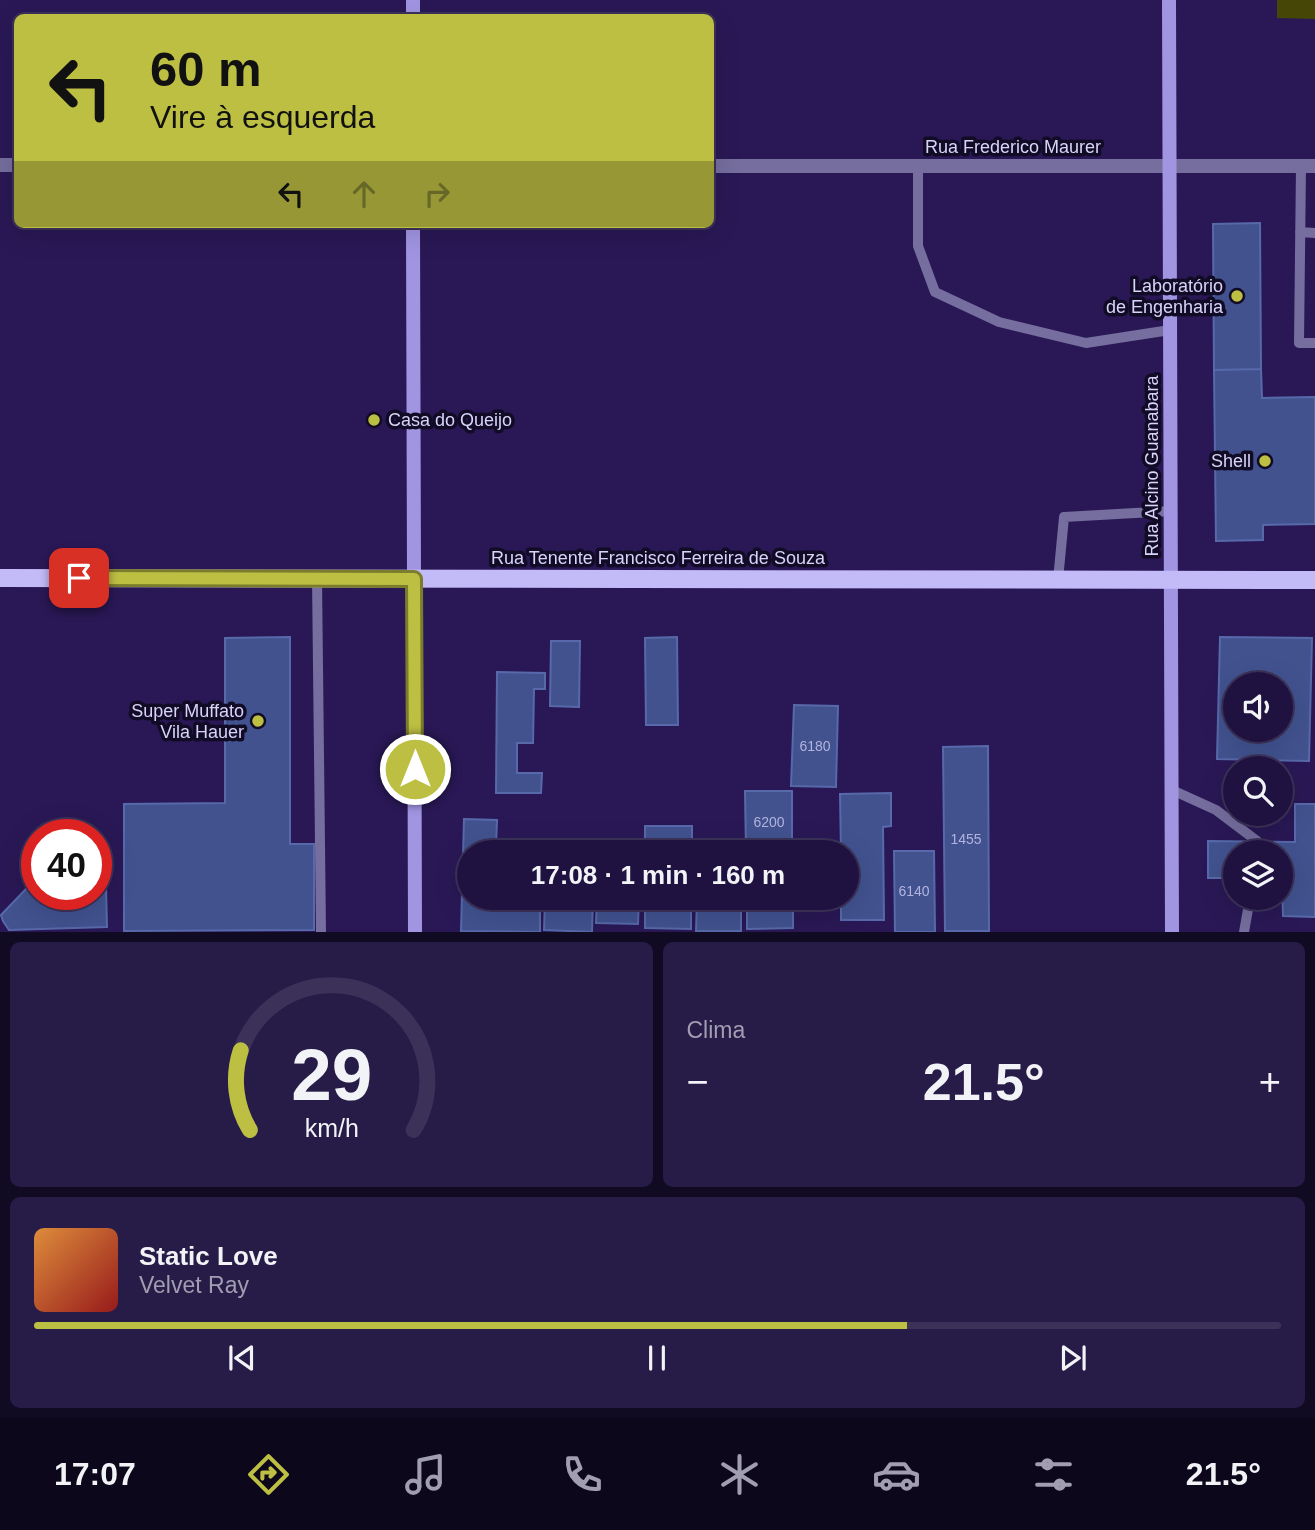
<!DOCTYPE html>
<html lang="pt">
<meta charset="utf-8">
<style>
body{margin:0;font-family:Helvetica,sans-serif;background:#271b47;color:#f1f3f6;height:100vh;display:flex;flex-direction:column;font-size:26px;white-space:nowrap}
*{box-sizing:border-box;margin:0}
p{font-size:23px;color:#a19eb1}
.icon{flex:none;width:38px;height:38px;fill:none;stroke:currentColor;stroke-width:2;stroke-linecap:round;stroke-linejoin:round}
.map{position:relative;height:932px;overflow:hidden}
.drawer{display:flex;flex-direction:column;gap:10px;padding:10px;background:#110a23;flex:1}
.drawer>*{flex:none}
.top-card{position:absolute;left:14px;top:14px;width:700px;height:214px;border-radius:10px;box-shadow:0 7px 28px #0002,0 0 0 2px #3c3259;background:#bdbf43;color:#111;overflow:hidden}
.fabs{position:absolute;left:1223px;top:672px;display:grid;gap:14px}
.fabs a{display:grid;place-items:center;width:70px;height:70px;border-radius:50%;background:#1f1240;box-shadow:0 7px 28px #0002,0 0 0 2px #3c3259;font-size:35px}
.speed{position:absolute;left:21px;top:819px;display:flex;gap:14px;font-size:35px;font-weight:700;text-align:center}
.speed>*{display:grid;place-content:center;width:91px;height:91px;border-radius:50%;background:#1f1240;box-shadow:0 7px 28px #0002,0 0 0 2px #3c3259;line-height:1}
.speed .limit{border:10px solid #d22;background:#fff;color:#111}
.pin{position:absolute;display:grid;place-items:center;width:60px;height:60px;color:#fff;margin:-30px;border-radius:14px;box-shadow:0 4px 10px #0006}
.me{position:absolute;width:77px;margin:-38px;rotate:0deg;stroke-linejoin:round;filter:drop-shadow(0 0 5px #0008)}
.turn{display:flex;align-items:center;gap:24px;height:147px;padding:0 21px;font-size:32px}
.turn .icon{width:91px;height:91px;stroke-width:2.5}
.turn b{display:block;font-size:49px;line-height:60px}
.lanes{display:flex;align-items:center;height:66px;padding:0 21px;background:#0003;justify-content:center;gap:35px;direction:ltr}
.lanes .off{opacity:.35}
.big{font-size:52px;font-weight:700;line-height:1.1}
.drawer .card{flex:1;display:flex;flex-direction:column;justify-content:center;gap:10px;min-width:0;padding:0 24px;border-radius:10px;background:#271b47}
.drawer .dial{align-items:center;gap:0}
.dial svg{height:182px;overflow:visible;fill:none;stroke:#3c3259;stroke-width:7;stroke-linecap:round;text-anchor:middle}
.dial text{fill:#f1f3f6;stroke:none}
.song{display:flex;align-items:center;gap:21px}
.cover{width:84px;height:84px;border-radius:10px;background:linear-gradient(135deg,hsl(30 70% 55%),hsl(0 70% 35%))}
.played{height:7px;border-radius:4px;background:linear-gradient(90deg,#bdbf43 70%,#3c3259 70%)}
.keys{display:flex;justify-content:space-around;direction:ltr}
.heat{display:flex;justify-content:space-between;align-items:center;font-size:38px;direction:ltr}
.drawer .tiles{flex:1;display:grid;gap:10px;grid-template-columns:1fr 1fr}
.card:last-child{grid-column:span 2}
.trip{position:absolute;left:457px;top:840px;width:402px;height:70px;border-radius:35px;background:#1f1240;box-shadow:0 7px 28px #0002,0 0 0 2px #3c3259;font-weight:700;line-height:70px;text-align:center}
.tabs{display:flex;height:112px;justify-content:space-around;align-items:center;background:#0c071a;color:#a19eb1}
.tabs .icon{width:49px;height:49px}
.tabs .active{color:#bdbf43}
.tabs b{font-size:32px;color:#f1f3f6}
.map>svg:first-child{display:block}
</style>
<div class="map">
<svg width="1315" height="932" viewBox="0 0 1315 932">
<rect width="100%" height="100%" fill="#291855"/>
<path fill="#464707" d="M1277,0H1315V19L1277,18Z"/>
<path fill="#41528f" stroke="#5769aa" stroke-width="2" fill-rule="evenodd" d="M1260,223L1261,369L1214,370L1213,224Z
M1261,369L1262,398L1315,397V524L1263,525V540L1216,541L1214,370Z
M290,637V844H314V930L124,931V804L225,803V638Z
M677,637L678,725H646L645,638Z
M1220,637L1312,638L1309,761L1217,759ZM1236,684H1281V730H1236Z
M551,641H580L579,707L550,706Z
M497,672L545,673V689H534L533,743H517V773H542L541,793H496Z
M794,705L838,706L836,787L791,786Z
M988,746L989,931H945L943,747Z
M745,791H792V852H746Z
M891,793V826L883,827L884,920H841V898H847V852H841L840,794Z
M1295,804H1315V917L1283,916L1281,852H1236V878H1208V841L1295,842Z
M464,819L497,820L496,847L541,848V852H469V898H540V932L461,931Z
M645,826H692V852H645Z
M894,851H934L935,932H895Z
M96,887H106L107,927L9,930L3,921L1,915L26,889L37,888V894H96Z
M556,898H593L592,932L544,930L545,899Z
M597,898H639L638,924L596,923Z
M645,898H691V929L645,928Z
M697,898H732L731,910H741V931H696Z
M747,898H793V928L747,929Z"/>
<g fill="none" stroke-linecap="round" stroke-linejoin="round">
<path stroke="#756e9e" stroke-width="10" d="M918,166V246L935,292L999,322L1086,343L1170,330
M1301,166L1299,343H1315
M1300,232L1315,233
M317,578L321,932
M1058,580L1064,517L1171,511
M1172,790L1216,810L1257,841
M1244,932L1250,898"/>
<path stroke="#756e9e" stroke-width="14" d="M0,165H18
M710,166H1315"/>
<path stroke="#a195e2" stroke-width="14" d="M413,0V18
M1169,0L1172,932
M413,224L415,932"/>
<path stroke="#c3bbf7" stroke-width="18" d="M0,578L1315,580"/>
</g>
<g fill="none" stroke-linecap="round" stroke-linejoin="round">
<defs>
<path id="route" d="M79,578L414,579L415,769"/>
</defs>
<use href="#route" stroke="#7b7c2c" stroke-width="18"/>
<use href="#route" stroke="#bdbf43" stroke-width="12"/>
</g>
<g fill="#bdbf43" stroke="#110b25" stroke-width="2.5">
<circle cx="1237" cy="296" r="7"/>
<circle cx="374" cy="420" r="7"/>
<circle cx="1265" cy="461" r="7"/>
<circle cx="258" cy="721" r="7"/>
</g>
<g text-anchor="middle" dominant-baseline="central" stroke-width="7" stroke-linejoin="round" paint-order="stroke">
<g font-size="14" fill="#b2b3de">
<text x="815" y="746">6180</text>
<text x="769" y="822">6200</text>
<text x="966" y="839">1455</text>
<text x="914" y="891">6140</text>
</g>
<g font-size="18" fill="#d7d3f9" stroke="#110b25">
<text x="1013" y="147">Rua Frederico Maurer</text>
<text transform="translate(1152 466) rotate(-90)">Rua Alcino Guanabara</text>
<text x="658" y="558">Rua Tenente Francisco Ferreira de Souza</text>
</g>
<g font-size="18" fill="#d7d3f9" stroke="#110b25" text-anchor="end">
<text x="1223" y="286">Laboratório<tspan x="1223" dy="21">de Engenharia</tspan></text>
<text x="388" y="420" text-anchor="start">Casa do Queijo</text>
<text x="1251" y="461">Shell</text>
<text x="244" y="711">Super Muffato<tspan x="244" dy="21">Vila Hauer</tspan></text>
</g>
</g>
</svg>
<div class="fabs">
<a><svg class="icon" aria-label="sound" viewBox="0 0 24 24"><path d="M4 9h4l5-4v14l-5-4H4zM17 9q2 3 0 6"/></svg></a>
<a><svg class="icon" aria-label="search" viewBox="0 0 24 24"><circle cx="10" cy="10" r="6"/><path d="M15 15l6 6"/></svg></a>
<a><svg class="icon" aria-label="layers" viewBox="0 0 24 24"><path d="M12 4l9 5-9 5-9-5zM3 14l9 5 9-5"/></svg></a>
</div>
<div class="speed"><div class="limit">40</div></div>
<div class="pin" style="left:79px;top:578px;background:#d93025"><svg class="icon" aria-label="arrive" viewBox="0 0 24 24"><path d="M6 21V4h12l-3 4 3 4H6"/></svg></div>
<svg class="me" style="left:415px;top:769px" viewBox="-20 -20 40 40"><circle r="17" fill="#bdbf43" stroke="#fff" stroke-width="3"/><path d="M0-11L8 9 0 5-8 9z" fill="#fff"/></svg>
<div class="trip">17:08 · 1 min · 160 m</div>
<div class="top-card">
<div class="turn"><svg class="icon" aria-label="left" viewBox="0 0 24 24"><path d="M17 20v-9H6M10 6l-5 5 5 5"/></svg><div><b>60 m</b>Vire à esquerda</div></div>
<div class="lanes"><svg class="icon" aria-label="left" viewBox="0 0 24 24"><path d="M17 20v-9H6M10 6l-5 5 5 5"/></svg><svg class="icon off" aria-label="ahead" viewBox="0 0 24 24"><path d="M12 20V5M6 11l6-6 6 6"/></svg><svg class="icon off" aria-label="right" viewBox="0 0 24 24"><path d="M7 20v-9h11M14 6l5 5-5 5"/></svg></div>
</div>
</div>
<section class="drawer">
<div class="tiles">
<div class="card dial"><svg viewBox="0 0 100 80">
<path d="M14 69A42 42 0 1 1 86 69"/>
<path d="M14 69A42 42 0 0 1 10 34" stroke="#bdbf43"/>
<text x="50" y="56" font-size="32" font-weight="700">29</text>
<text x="50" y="72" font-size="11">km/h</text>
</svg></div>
<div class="card"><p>Clima</p>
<div class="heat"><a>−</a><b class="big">21.5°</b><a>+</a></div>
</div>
<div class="card">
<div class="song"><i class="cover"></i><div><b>Static Love</b><p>Velvet Ray</p></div></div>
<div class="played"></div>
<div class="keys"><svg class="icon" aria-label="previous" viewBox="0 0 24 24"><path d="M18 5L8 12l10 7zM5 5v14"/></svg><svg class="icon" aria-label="pause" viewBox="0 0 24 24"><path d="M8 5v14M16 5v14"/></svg><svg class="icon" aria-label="next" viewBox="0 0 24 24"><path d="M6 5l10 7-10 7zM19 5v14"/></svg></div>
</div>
</div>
</section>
<nav class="tabs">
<b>17:07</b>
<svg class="icon active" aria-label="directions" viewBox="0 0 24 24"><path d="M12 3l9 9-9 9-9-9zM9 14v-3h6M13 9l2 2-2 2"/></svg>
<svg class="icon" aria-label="music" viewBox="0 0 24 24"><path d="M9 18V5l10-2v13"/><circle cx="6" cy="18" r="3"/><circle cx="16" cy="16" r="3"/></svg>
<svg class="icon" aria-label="phone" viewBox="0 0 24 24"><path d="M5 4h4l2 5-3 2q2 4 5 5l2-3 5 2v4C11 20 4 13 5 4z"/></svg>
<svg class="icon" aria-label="climate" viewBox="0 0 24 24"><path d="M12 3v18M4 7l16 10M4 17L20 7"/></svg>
<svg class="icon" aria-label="car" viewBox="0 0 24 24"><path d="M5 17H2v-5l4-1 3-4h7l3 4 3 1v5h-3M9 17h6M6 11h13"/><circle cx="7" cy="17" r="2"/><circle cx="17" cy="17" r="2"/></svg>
<svg class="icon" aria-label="filters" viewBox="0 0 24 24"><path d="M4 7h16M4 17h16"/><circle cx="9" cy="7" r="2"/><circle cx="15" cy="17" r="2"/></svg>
<b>21.5°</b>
</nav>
